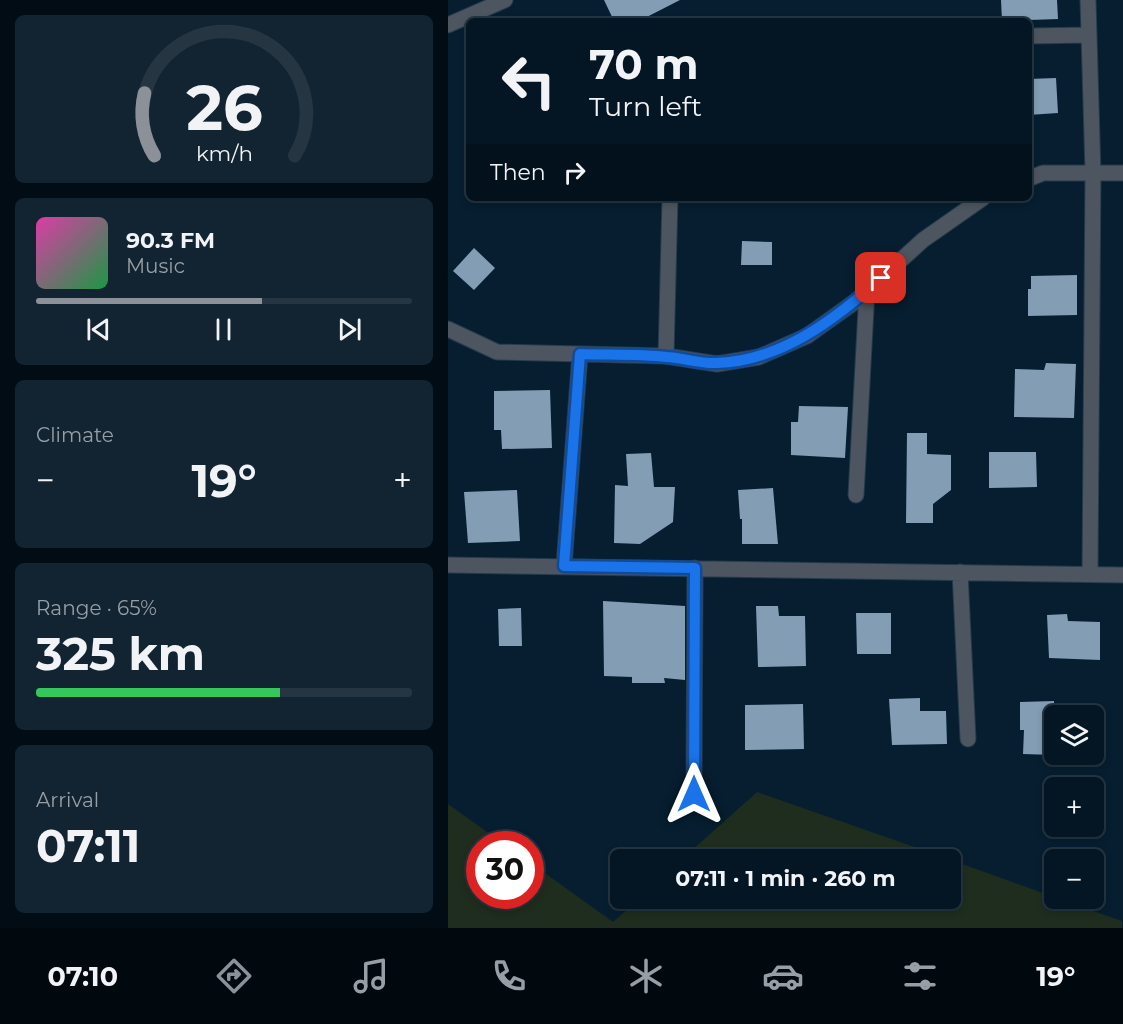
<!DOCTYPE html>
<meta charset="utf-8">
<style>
body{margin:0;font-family:Montserrat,sans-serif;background:#122331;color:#f1f3f6;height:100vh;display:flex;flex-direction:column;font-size:22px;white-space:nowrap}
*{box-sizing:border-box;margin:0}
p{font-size:20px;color:#979fa6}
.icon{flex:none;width:33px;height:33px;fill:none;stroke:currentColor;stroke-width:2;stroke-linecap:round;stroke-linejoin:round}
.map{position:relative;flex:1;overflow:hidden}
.drawer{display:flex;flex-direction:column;gap:15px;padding:15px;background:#020c14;width:448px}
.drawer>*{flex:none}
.top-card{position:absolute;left:18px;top:18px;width:566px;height:183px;border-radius:9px;box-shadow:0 3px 9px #0003,0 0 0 2px #253541;background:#041624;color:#f1f3f6;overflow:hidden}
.fabs{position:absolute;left:596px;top:705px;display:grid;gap:12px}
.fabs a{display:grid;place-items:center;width:60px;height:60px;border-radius:9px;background:#041624;box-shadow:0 3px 9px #0003,0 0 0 2px #253541;font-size:30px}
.speed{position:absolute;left:18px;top:831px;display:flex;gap:12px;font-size:30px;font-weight:700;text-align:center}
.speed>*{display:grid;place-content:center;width:78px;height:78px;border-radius:50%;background:#041624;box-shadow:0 3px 9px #0003,0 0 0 2px #253541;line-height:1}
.speed .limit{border:9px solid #d22;background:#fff;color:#111}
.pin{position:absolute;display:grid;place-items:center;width:51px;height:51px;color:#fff;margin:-26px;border-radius:12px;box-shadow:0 3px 9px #0006}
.me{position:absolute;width:66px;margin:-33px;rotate:0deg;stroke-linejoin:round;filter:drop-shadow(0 0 4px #0008)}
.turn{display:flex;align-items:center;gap:21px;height:126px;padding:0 24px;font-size:27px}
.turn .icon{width:78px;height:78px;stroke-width:2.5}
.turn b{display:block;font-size:42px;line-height:51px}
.then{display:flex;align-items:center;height:57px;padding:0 24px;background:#0003;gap:12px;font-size:22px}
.big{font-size:45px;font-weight:700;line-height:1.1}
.drawer .card{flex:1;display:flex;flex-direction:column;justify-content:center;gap:9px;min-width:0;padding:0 21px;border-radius:9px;background:#122331}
.drawer .dial{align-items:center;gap:0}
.dial svg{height:156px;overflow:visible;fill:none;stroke:#253541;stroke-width:7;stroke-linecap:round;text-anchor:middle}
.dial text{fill:#f1f3f6;stroke:none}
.song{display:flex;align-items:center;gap:18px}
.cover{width:72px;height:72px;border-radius:9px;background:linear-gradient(135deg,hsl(320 70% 55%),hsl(140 70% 35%))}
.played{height:6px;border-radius:3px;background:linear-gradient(90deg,#8c9099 60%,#253541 60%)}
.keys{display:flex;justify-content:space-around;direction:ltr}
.heat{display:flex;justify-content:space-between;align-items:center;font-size:33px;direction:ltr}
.charge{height:9px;border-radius:4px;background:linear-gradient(90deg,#34c759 65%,#253541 0)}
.trip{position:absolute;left:162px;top:849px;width:351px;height:60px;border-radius:9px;background:#041624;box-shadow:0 3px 9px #0003,0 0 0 2px #253541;font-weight:700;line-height:60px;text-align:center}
.menu{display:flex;height:96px;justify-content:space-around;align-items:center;background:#02090e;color:#979fa6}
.menu .icon{width:42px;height:42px}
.menu .current{color:#8c9099}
.menu b{font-size:27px;color:#f1f3f6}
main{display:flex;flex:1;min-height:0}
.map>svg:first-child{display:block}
</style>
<main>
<section class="drawer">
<div class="card dial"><svg viewBox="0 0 100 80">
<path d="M14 69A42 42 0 1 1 86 69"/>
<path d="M14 69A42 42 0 0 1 9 37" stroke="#8c9099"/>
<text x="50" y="56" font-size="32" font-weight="700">26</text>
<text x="50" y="72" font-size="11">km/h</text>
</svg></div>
<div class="card">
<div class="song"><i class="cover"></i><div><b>90.3 FM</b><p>Music</p></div></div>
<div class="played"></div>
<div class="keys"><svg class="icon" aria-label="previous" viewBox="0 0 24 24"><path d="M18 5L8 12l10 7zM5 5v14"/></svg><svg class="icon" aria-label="pause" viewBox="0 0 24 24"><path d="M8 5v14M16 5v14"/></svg><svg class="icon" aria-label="next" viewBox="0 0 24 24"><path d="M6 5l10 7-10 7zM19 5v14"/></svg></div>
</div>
<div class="card"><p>Climate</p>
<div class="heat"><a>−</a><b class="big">19°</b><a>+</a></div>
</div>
<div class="card"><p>Range · 65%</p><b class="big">325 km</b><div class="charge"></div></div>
<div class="card"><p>Arrival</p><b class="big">07:11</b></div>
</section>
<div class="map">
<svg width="675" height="928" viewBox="0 0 675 928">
<rect width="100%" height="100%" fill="#061e30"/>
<path fill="#1e2d1d" d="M309,792L501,859H234Z
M0,804L56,844H32V896H82L83,863L165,922L191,899L502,898L503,860L606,897V898L611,899L674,921V928H0Z"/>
<path fill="#829db4" d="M156,0H232L191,21H166Z
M553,0H609L610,19L554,21Z
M608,78L610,113L580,115V79Z
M294,241L324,242V265H293Z
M26,248L47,268L26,290L5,271Z
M629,275V315L580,316V289H583V276Z
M598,363L628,364L626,418L566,417L567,369L596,370Z
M102,390L104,448L54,449L53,430H46V391Z
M351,406L400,407L397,458L343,455V422H350Z
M459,433H479V454L503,455V490L485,504V523H458Z
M541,452H588L589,487L541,488Z
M203,453L206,487H227L225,522L192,544L166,543L167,485L180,486L178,454Z
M325,488L330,544H294V519H292L290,490Z
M69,490L72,541L20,543L16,492Z
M155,601L237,606V680L216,678L217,683H184V677L156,676Z
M308,606H330L331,616H357L358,666L310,667Z
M73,608L74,646H51L50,609Z
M408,613H443V654H409Z
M619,614L620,621L652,622V660L601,658L599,615Z
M472,698V711H498L499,744L444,745L441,699Z
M606,701V755L575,754L576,730H572V702Z
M355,704L356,749L297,750V705Z"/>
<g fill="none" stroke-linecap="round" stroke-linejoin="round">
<defs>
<path id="minor" d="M640,0L645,173L642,574
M0,25L57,0
M580,36L641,35
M580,179L595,173H675
M0,329L49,352L218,356L269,364L311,357L359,336L408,301L475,240L535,198
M218,356L222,198
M408,495L419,290
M0,565L675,575
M116,566L132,354
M512,572L520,739
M246,794L247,568"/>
</defs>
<use href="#minor" stroke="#253b4c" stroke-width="17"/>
<use href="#minor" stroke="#4d5560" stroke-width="15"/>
</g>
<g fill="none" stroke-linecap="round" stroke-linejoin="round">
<defs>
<path id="route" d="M246,794L247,568L116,566L132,354C161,355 190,354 219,357C236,358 253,364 269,363C333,361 388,319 433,278"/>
</defs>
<use href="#route" stroke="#114b97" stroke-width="15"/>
<use href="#route" stroke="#1a73e8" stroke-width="10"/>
</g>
</svg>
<div class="fabs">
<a><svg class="icon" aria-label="layers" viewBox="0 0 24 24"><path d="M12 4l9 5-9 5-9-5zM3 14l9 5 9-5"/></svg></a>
<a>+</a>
<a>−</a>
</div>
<div class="speed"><div class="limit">30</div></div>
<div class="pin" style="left:433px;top:278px;background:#d93025"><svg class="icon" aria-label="arrive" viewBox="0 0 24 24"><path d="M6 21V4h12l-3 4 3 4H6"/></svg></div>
<svg class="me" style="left:246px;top:794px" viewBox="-20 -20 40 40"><path d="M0-17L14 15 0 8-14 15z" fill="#1a73e8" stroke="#fff" stroke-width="4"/></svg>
<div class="trip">07:11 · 1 min · 260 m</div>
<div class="top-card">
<div class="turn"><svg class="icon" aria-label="left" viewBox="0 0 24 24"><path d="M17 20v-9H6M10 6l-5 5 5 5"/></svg><div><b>70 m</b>Turn left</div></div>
<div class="then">Then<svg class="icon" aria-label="right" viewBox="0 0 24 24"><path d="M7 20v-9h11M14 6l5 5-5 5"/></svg></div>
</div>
</div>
</main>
<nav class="menu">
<b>07:10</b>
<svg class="icon current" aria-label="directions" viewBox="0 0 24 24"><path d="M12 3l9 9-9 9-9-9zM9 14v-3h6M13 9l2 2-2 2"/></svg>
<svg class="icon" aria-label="music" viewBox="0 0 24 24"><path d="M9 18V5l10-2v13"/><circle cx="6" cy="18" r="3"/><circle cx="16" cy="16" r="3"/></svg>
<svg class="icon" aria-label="phone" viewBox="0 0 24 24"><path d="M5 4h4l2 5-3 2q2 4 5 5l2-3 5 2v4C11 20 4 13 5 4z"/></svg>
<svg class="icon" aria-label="climate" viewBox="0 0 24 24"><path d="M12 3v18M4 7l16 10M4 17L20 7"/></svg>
<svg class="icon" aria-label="car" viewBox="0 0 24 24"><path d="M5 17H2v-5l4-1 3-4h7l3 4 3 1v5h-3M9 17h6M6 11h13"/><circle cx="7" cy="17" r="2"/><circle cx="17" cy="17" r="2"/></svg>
<svg class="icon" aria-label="filters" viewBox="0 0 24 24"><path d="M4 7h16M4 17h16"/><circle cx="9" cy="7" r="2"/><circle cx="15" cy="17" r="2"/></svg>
<b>19°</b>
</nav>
